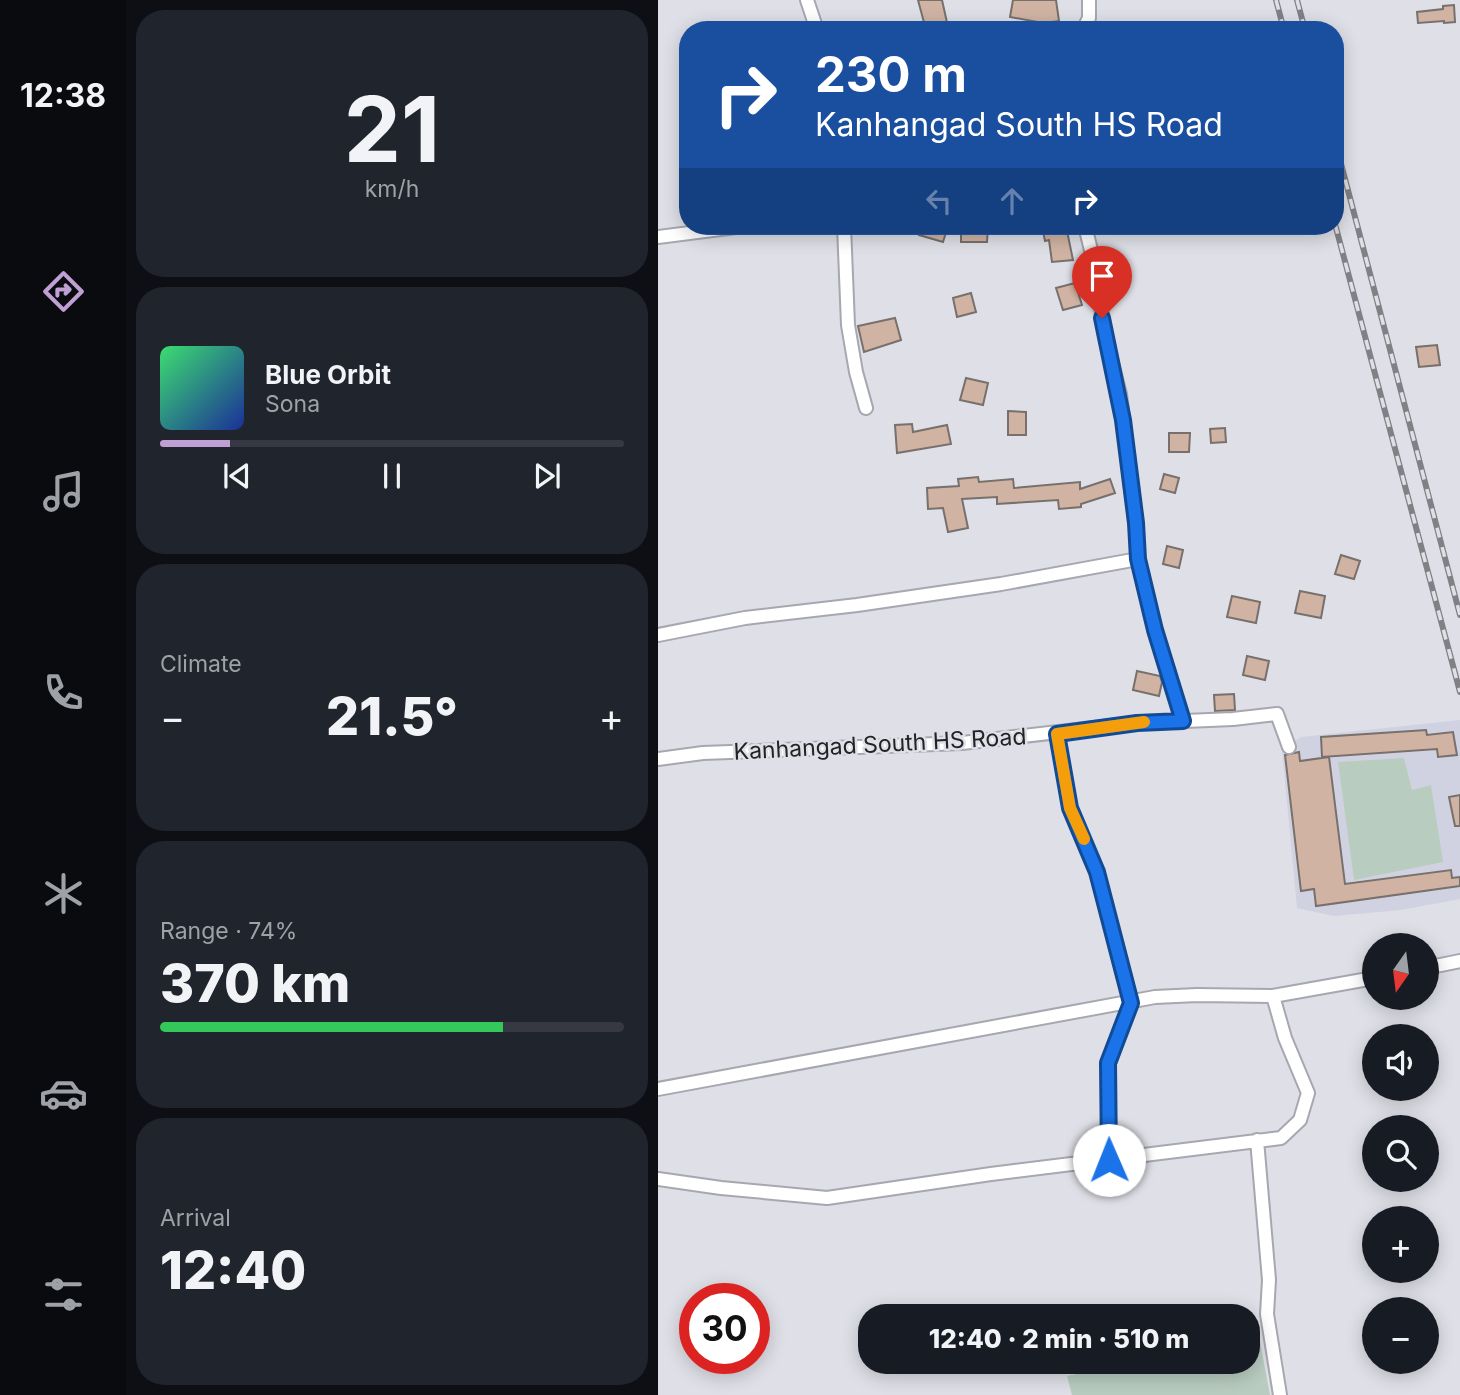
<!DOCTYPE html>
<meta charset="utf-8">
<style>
body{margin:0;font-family:Inter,sans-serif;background:#20242c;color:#f1f3f6;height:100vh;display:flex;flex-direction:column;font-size:26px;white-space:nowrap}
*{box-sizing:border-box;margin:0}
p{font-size:23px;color:#9ea1a6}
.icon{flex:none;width:38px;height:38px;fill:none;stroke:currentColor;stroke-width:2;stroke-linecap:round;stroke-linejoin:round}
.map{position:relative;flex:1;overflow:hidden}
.sheet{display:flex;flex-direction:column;gap:10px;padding:10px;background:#0d0f14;width:532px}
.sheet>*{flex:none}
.top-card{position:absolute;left:21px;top:21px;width:665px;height:214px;border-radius:28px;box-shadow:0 4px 18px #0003;background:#1a4fa0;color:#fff;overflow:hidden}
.needle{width:46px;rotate:194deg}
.fabs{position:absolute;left:704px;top:933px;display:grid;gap:14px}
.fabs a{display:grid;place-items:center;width:77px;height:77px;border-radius:50%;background:#171b24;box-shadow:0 4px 18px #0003;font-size:35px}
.speed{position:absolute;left:21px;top:1283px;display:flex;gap:14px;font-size:35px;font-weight:700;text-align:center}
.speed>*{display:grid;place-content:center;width:91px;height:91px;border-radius:50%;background:#171b24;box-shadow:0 4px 18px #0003;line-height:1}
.speed .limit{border:10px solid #d22;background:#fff;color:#111}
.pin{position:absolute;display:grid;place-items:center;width:60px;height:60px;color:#fff;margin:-72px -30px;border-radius:50% 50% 50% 0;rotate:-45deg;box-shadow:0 0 7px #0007}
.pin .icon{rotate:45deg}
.me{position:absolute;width:77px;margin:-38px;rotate:359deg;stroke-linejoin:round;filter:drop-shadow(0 0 5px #0008)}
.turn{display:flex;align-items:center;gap:24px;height:147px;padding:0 21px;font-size:32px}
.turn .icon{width:91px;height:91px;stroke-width:2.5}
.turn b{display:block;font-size:49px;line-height:60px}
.lanes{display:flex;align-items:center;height:66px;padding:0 21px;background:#0003;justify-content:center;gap:35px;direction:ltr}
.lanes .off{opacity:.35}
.big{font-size:52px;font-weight:800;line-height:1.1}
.sheet .tile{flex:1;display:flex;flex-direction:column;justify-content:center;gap:10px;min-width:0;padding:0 24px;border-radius:28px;background:#20242c}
.sheet .dial{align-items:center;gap:0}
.dial b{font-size:91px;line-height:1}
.song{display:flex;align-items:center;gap:21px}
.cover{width:84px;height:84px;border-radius:10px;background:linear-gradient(135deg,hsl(140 70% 55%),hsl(230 70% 35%))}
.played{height:7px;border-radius:4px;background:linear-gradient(90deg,#bf9fd4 15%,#363941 15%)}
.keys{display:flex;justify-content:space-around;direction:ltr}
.heat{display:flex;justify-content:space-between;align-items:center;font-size:38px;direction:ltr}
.charge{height:10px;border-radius:5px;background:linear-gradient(90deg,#34c759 74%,#363941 0)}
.trip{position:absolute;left:200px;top:1304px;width:402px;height:70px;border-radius:28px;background:#171b24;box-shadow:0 4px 18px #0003;font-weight:800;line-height:70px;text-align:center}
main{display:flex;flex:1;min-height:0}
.tab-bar{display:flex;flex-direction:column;width:126px;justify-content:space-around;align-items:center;background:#090b0e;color:#9ea1a6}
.tab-bar .icon{width:49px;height:49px}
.tab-bar .current{color:#bf9fd4}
.tab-bar b{font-size:32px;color:#f1f3f6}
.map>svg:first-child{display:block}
</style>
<main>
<nav class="tab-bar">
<b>12:38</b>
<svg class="icon current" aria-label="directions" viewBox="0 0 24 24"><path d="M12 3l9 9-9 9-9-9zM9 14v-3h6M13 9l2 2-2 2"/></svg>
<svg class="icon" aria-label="music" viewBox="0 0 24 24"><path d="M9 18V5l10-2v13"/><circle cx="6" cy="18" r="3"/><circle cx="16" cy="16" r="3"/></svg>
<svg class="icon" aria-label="phone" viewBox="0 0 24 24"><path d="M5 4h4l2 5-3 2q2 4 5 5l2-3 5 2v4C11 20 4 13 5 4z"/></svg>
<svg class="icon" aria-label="climate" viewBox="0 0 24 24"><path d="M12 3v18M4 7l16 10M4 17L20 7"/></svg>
<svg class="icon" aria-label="car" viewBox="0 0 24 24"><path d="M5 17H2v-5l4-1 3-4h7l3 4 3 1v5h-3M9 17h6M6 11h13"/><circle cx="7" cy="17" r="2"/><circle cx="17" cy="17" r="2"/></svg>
<svg class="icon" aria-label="filters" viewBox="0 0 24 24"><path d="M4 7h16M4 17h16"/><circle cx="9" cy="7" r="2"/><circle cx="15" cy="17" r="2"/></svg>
</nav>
<section class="sheet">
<div class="tile dial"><b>21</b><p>km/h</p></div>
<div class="tile">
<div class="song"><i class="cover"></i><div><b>Blue Orbit</b><p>Sona</p></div></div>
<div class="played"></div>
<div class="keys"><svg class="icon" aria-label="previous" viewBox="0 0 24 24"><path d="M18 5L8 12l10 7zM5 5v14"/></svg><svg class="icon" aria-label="pause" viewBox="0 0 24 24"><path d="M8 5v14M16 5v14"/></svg><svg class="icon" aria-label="next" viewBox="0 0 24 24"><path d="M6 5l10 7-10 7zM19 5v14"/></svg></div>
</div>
<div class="tile"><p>Climate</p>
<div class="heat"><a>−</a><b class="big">21.5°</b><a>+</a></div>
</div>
<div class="tile"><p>Range · 74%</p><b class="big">370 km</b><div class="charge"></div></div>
<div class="tile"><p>Arrival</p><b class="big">12:40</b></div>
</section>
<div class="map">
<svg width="802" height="1395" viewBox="0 0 802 1395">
<rect width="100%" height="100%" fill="#dfdfe7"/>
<path fill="#d1d2e1" d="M802,720V899L743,910L676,916L639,908L624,750L643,737Z"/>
<path fill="#b9ccc0" d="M746,758L754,790L773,785L785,862L696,880L680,762Z
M601,1336L612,1395H414L409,1376L477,1362H590V1338Z"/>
<path fill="#d0b3a3" stroke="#77706c" stroke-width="2" d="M260,0H284L290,27L268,30Z
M355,0H398L401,21L380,24V22L352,17Z
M796,5L797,22L786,23V21L760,23L759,12L785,9V6Z
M264,226H290L285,242L261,235Z
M303,226H330L329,242H303Z
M384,226H408L415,260L394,262L391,240L387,241Z
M417,283L424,305L405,310L398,288Z
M313,293L318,312L299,317L295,298Z
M237,318L243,340L206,352L200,326Z
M779,345L782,365L761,367L758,347Z
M308,378L330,383L325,405L302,400Z
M350,411L368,412V435H350Z
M254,424L255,432L289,425L293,444L239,453L237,425Z
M567,428L568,442L553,443L552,429Z
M511,433H532L531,452H511Z
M506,474L521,478L517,493L502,489Z
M320,477L321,482L355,479L356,488L422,482V489L452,479L457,493L423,504V507L401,509L400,500L339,504V497L304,499L310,528L290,532L285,508L270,509L269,488L301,486L300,479Z
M509,546L525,550L521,568L505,564Z
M683,555L702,561L696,579L677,574Z
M642,591L667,596L663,618L637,613Z
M574,596L602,602L598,623L569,617Z
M589,656L611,661L607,680L585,675Z
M479,671L502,676L504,682L501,696L475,690Z
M576,694L577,710L557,711L556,695Z
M768,730L769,735L795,732L799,755L780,757L779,749L664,757L663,737Z
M641,752L642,761L671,757L687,884L793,870L794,878L802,877V886L658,906L656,889L643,891L627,755Z
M802,795V826H797L791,797Z"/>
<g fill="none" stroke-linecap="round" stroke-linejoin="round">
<defs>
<path id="minor" d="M149,0L159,30
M425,30L431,18V0
M186,226L190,325L198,372L208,408
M427,226L438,270L447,336L462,394L478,523L480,559L497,630L525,721
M0,237L86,226
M0,635L87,618L199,605L343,584L480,559
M399,734L412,808L439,872L473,1003L451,1063V1160
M0,759L45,753L304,743L479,723L575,719L619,714L631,747
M768,968L802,961
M0,1089L497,997L539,995L615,996
M599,1140L611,1280L609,1314L622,1395
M0,1179L63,1188L169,1198L333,1174L623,1138L642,1120L650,1093L627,1038L615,996L716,978"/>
</defs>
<use href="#minor" stroke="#a7a7af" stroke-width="16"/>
<use href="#minor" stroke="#fff" stroke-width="12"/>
<defs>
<path id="rail" d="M618,0L626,30
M639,0L647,30
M677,141L802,615
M677,224L802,692"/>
</defs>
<use href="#rail" stroke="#808085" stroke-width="6"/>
<use href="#rail" stroke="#dfdfe7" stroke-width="3.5" stroke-dasharray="10" stroke-linecap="butt"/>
</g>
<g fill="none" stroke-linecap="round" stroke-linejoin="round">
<defs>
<path id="route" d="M444,318L465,420L478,523L480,559L497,630L525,721L479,723L399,734L412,808L439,872L473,1003L450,1063L451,1160"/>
</defs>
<use href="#route" stroke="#114b97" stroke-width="18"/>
<use href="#route" stroke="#1a73e8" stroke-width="12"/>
<path stroke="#f59e0b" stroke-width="12" d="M426,839L412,808L399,734L486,722"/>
</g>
<g text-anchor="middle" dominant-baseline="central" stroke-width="5" stroke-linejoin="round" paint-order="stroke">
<g font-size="23" fill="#222325" stroke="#dfdfe7">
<text transform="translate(222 744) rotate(-3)">Kanhangad South HS Road</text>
</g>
</g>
</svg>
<div class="fabs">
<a><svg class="needle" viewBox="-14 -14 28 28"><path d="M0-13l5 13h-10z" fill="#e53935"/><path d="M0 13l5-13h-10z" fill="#9ea1a6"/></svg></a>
<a><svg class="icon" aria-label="sound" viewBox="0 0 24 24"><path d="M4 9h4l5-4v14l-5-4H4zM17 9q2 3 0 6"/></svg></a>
<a><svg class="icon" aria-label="search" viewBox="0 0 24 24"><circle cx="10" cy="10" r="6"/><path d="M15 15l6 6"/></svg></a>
<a>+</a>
<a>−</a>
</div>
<div class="speed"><div class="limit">30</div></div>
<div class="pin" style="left:444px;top:318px;background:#d93025"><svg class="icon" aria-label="arrive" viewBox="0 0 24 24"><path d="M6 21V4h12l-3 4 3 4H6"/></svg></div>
<svg class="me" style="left:451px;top:1160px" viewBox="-20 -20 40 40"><circle r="19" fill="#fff"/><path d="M0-13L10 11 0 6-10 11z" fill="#1a73e8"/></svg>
<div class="trip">12:40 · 2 min · 510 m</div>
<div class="top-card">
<div class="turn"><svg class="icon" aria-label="right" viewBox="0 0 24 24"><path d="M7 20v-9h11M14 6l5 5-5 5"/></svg><div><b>230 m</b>Kanhangad South HS Road</div></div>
<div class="lanes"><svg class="icon off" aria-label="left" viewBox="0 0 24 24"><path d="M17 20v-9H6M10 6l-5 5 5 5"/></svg><svg class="icon off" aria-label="ahead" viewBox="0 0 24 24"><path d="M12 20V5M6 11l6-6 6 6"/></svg><svg class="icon" aria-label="right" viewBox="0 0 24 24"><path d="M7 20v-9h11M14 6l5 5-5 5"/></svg></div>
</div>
</div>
</main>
